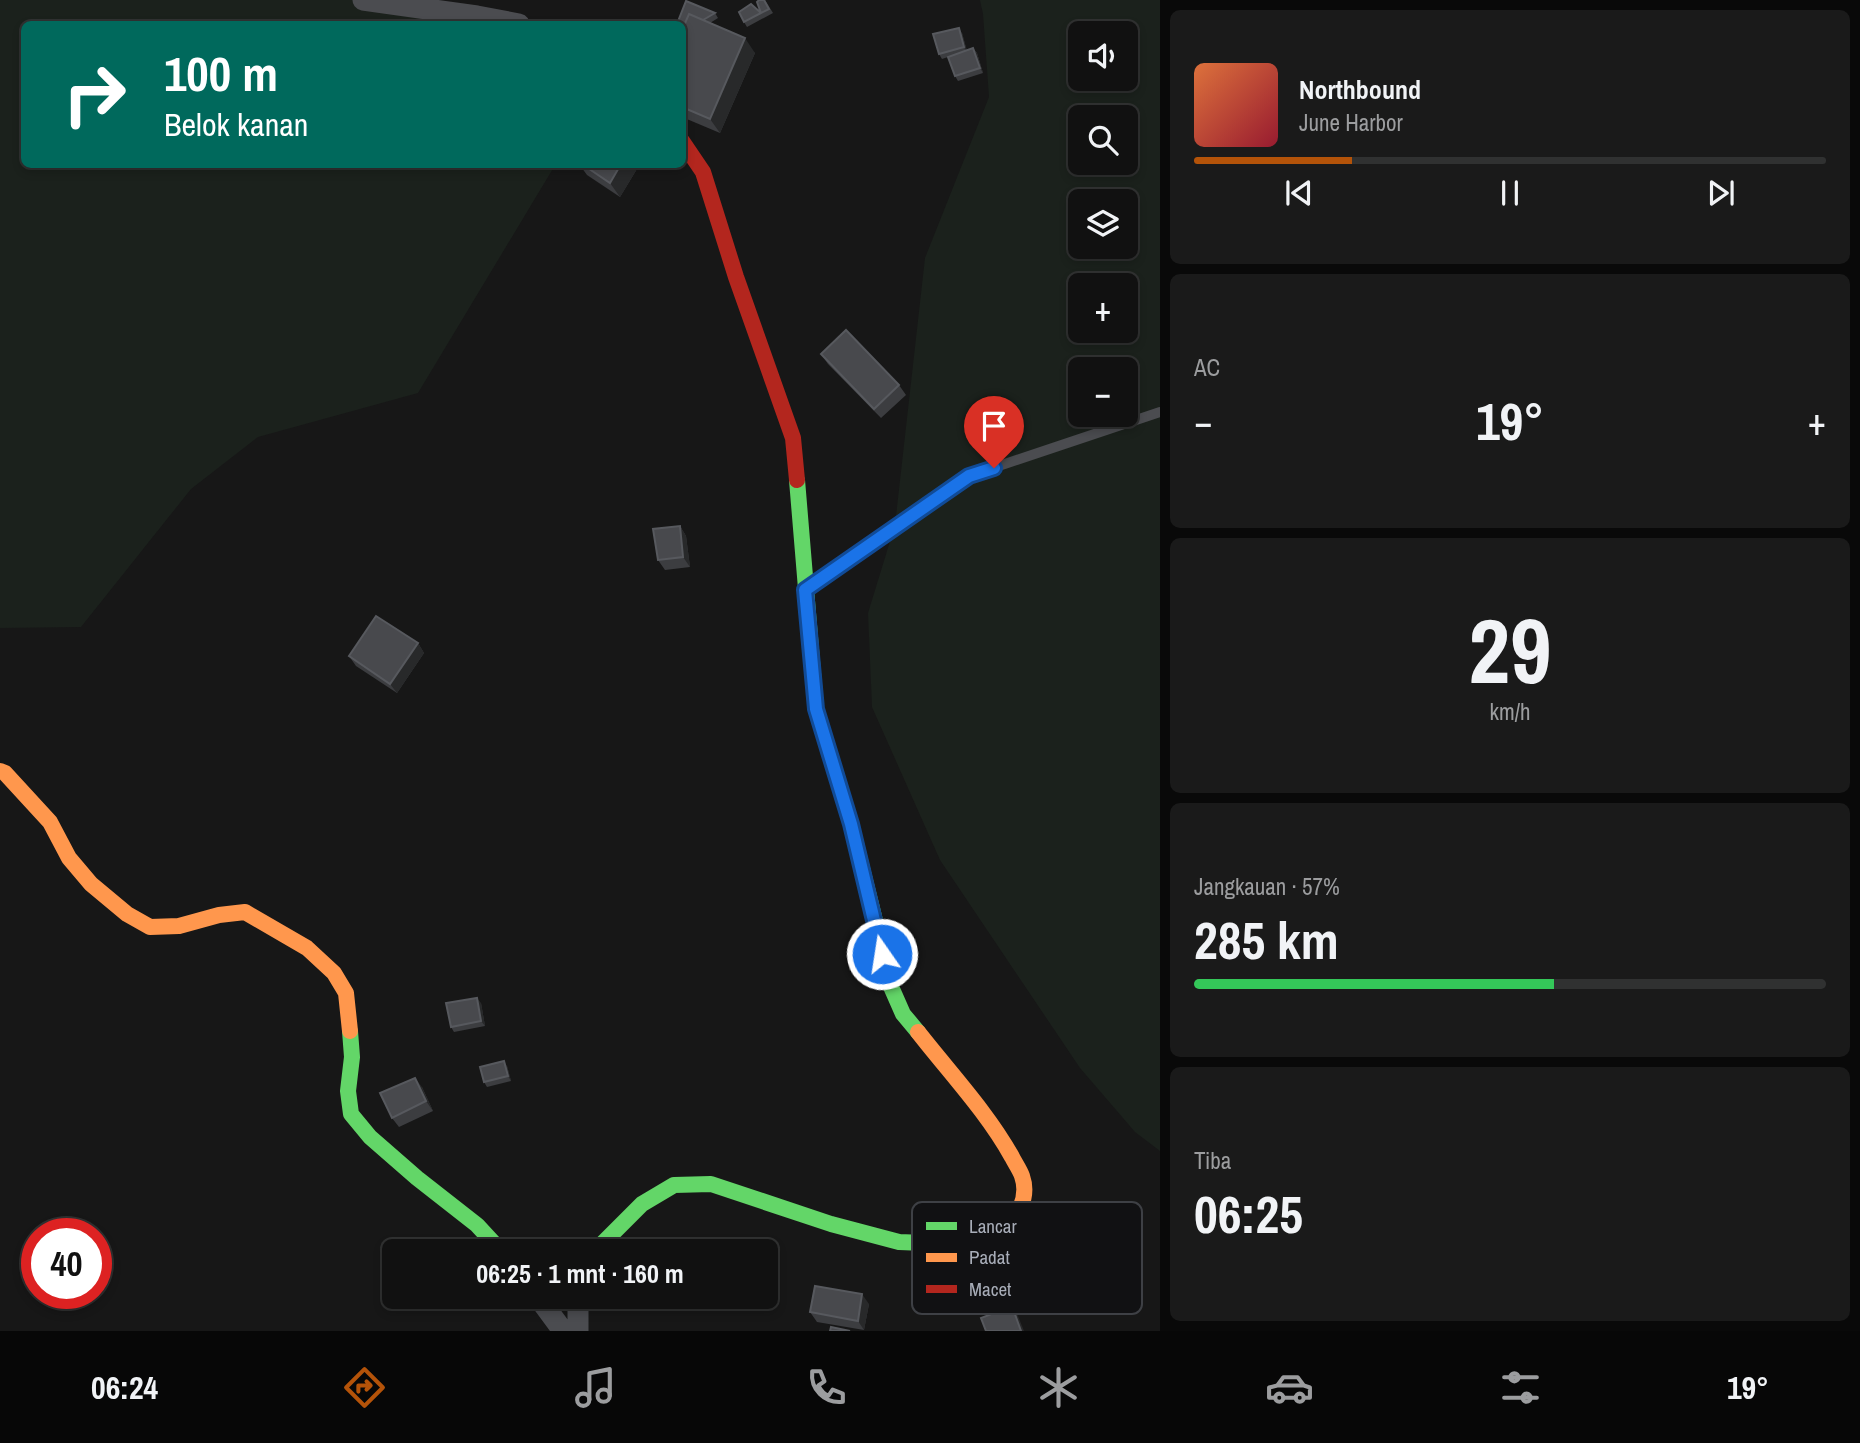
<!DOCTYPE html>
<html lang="id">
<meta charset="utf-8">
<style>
body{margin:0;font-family:"Archivo Narrow",sans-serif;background:#1a1a1a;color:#f1f3f6;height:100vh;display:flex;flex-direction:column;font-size:26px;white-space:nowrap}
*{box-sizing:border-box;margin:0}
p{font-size:23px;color:#9c9d9f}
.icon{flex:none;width:38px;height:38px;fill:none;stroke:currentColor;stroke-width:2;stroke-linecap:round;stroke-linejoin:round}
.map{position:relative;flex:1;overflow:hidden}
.sheet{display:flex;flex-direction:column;gap:10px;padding:10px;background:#090909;width:700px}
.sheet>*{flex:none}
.hud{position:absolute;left:21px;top:21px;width:665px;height:147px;border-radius:10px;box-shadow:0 4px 10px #0003,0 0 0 2px #303131;background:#00695c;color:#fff;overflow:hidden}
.controls{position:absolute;left:1068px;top:21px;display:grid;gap:14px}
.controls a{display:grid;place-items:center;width:70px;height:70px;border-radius:10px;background:#111;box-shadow:0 4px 10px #0003,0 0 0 2px #303131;font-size:35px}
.speed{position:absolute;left:21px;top:1218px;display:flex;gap:14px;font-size:35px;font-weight:700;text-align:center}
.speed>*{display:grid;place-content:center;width:91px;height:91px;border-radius:50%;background:#111;box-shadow:0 4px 10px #0003,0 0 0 2px #303131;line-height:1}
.speed .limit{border:10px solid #d22;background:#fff;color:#111}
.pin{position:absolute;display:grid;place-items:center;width:60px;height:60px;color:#fff;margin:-72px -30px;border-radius:50% 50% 50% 0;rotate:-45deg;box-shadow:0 0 7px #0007}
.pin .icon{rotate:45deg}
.me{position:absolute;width:77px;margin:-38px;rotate:347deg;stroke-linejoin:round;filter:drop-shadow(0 0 5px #0008)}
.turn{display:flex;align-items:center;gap:24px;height:147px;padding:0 28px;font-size:32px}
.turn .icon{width:91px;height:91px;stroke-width:2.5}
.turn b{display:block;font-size:49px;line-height:60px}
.big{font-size:52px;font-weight:700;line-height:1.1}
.sheet .card{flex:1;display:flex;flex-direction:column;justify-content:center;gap:10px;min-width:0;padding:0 24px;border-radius:10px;background:#1a1a1a}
.sheet .dial{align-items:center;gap:0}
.dial b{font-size:91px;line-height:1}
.song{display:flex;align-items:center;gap:21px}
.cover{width:84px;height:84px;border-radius:10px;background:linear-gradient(135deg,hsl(20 70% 55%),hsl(350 70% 35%))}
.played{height:7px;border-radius:4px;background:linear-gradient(90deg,#b45309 25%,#303131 25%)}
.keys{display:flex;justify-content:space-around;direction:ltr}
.heat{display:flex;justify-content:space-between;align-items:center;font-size:38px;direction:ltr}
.charge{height:10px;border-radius:5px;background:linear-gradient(90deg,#34c759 57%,#303131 0)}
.trip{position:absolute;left:382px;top:1239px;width:396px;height:70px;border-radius:10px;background:#111;box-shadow:0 4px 10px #0003,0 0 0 2px #303131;font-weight:700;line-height:70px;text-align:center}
.tabs{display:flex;height:112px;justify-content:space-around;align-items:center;background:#070707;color:#9c9d9f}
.tabs .icon{width:49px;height:49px}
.tabs .active{color:#b45309}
.tabs b{font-size:32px;color:#f1f3f6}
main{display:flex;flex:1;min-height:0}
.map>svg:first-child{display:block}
</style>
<main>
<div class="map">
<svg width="1160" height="1331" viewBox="0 0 1160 1331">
<rect width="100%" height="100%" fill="#171717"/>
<path fill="#1b211c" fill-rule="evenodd" d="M0,0H431L453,24H24V164H553L554,167L418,393L258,437L191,489L81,627L0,628Z
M980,0H1160V1151L1135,1132L1080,1068L940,860L872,707L868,613L895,525L925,258L989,97L983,14ZM1080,33H1125V79H1080ZM1080,117H1125V163H1080ZM1080,201H1125V247H1080ZM1080,285H1125V331H1080ZM1080,369H1125V415H1080Z"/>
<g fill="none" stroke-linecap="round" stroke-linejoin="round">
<path stroke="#4b4c50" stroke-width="10" d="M810,586L969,476L1160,412"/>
<path stroke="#4b4c50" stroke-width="21" d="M363,0L477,16L519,24
M538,1297L563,1331
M578,1331V1308L580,1297"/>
<path stroke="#63d668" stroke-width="16" d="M797,480L816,709L851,824L892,989L903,1014L918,1032
M350,1031L352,1057L348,1091L351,1114L370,1137L417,1178L477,1225L501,1251
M595,1251L642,1204L674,1185L711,1184L831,1224L899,1242L950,1244L998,1229"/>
<path stroke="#ff974d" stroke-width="16" d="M0,771L5,773L50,822L69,858L91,884L127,914L150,927L179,926L219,915L245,912L307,948L334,973L346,993L350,1031
M918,1032C950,1073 987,1112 1012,1157C1015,1163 1020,1170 1022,1176C1029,1196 1019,1222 998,1229"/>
<path stroke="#b3261e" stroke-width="16" d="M682,141L703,172L736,277L793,438L797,480"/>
</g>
<path fill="#3c3d40" d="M765,0L773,13L747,27L744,22L761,13Z
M715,13L718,18L710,23L755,53L720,133L682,117V24Z
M962,33L967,51L973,48L977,53L983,73L958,81L955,76L948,57L942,59L939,54Z
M579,164H640L620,197L587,175Z
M821,354L899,385L906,395L881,418L828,364Z
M680,526L686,536L690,567L665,570L658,560Z
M418,643L424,653L397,693L356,666L349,656Z
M481,1003L485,1026L454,1032L451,1027Z
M507,1066L511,1081L487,1087L484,1082Z
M422,1087L433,1111L399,1127L392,1118Z
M869,1304L864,1330L817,1322L810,1312Z"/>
<path fill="#28292a" d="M959,28L962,33L967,52L964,47Z
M745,38L755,53L720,133L710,119Z
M973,48L977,53L983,73L980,68Z
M621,164H640L620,197L610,183Z
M680,526L686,536L690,567L683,557Z
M418,643L424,653L397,693L390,684Z
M477,998L481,1003L485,1026L481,1021Z
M504,1061L507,1066L511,1081L508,1076Z
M415,1078L422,1087L433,1111L426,1101Z
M862,1294L869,1304L864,1330L858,1321Z
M1012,1306L1018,1316L1024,1331H1021Z"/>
<path fill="#48494d" stroke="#57595e" stroke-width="2" d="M759,0H764L769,9L761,13L757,2Z
M686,1L715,13L703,20L689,14L682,30V24H677Z
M751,4L761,13L744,22L739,12Z
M689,14L745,38L710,119L682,107V30Z
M959,28L964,47L939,54L933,34Z
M973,48L980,68L955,76L948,57Z
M582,164H621L610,183Z
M846,330L899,385L874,409L821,354Z
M680,526L683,557L658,560L653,529Z
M376,616L418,643L390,684L349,656Z
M477,998L481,1021L451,1027L446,1003Z
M504,1061L508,1076L484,1082L480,1067Z
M415,1078L426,1101L392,1118L380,1093Z
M815,1286L862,1294L858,1321L810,1312Z
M1012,1306L1021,1331H986L981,1318Z
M831,1327L850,1331H830Z"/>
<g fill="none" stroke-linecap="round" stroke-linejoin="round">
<defs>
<path id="route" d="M882,954L851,824L816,709L805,590L969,476L994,468"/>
</defs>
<use href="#route" stroke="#114b97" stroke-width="18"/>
<use href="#route" stroke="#1a73e8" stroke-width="12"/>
</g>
<rect x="912" y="1202" width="230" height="112" rx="10" fill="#111113" stroke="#3e4045" stroke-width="2"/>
<rect x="926" y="1222" width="31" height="8" fill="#63d668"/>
<rect x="926" y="1253" width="31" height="9" fill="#ff974d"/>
<rect x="926" y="1285" width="31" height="8" fill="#b3261e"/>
<g font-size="19" fill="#a8adb8">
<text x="969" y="1233">Lancar</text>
<text x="969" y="1264">Padat</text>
<text x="969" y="1296">Macet</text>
</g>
</svg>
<div class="controls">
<a><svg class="icon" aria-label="sound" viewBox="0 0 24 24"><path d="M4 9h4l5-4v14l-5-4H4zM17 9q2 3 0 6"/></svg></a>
<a><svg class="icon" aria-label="search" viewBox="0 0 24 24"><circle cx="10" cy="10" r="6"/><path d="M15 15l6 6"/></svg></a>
<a><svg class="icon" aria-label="layers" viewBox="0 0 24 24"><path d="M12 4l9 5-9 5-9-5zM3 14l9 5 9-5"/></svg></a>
<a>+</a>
<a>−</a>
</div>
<div class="speed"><div class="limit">40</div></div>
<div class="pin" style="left:994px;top:468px;background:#d93025"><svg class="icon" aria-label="arrive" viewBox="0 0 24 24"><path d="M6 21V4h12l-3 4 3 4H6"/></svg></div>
<svg class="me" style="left:882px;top:954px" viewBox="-20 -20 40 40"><circle r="17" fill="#1a73e8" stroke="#fff" stroke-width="3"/><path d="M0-11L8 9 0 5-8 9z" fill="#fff"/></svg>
<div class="trip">06:25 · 1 mnt · 160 m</div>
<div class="hud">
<div class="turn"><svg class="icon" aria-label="right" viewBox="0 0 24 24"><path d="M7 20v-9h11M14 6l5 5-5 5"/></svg><div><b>100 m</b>Belok kanan</div></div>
</div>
</div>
<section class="sheet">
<div class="card">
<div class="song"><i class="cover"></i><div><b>Northbound</b><p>June Harbor</p></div></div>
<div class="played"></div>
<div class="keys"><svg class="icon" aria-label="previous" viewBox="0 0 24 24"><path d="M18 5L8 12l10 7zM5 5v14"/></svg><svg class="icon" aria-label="pause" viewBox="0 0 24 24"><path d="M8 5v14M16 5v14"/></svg><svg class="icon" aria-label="next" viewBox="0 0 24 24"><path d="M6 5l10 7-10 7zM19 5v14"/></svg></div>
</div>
<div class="card"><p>AC</p>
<div class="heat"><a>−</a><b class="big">19°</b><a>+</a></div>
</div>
<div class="card dial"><b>29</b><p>km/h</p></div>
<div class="card"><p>Jangkauan · 57%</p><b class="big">285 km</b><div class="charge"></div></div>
<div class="card"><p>Tiba</p><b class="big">06:25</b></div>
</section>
</main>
<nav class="tabs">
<b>06:24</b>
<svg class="icon active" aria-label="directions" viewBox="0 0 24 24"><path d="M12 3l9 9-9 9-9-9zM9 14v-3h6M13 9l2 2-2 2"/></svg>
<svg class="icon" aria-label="music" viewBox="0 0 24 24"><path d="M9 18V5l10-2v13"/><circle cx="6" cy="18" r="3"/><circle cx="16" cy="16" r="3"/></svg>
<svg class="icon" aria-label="phone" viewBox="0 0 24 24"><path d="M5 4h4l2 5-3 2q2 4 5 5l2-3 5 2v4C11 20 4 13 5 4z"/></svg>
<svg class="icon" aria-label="climate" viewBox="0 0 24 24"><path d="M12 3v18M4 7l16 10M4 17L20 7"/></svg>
<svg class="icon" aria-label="car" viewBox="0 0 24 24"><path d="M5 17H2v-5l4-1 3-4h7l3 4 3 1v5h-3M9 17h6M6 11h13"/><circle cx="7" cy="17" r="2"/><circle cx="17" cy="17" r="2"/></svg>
<svg class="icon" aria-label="filters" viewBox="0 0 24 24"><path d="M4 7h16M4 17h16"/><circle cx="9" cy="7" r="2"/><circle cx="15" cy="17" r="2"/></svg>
<b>19°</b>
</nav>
